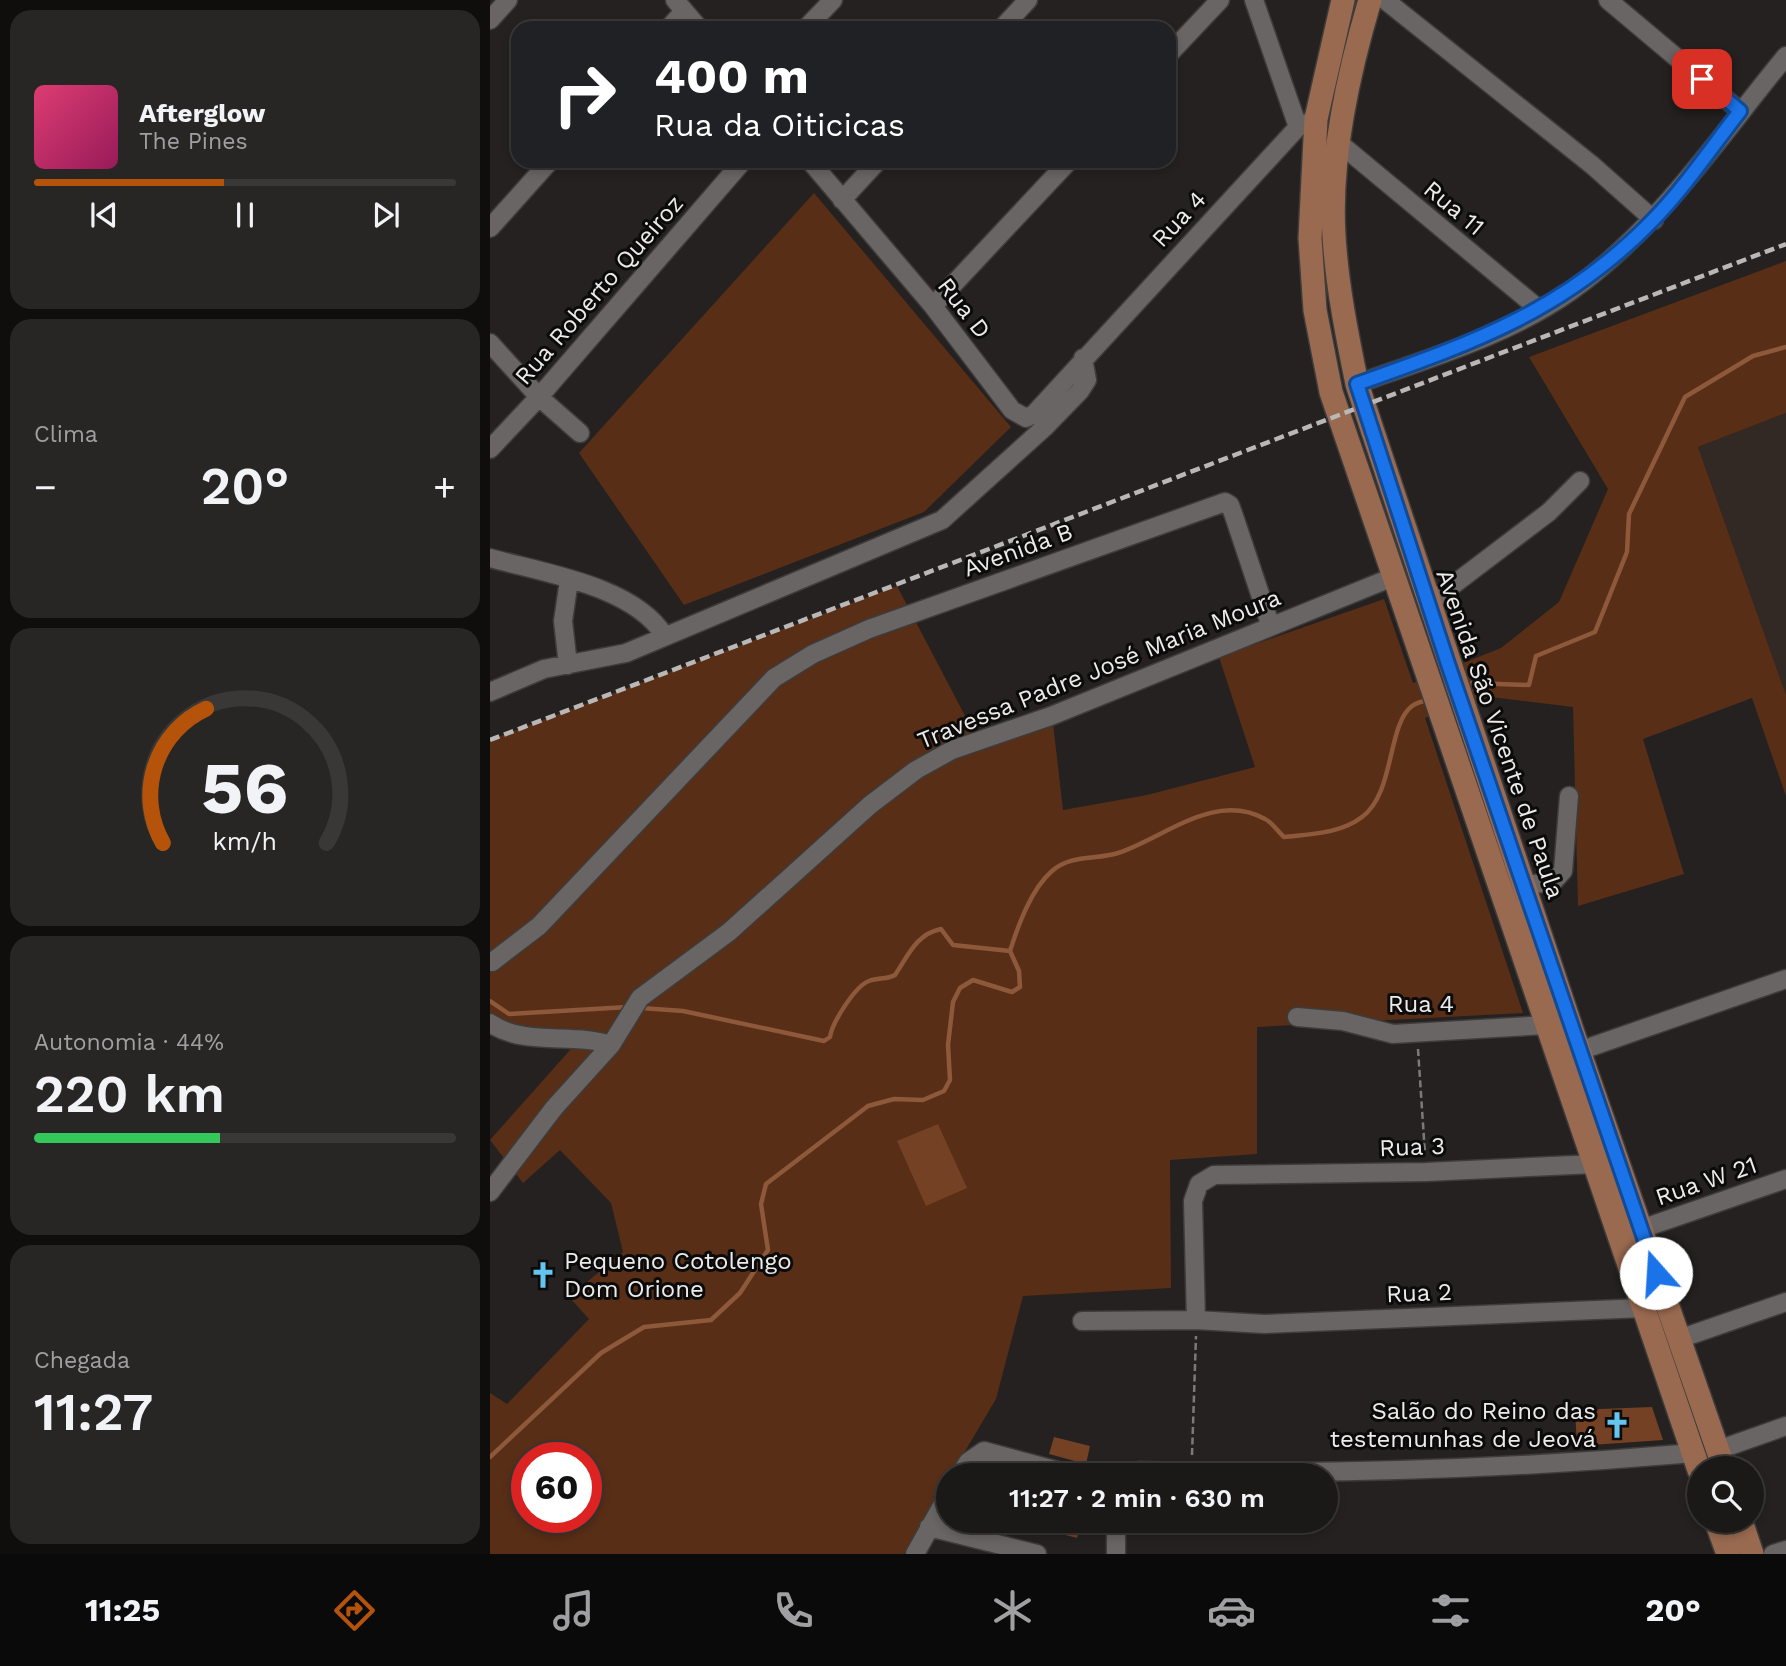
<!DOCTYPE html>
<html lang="pt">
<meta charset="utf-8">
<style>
body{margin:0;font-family:"Work Sans",sans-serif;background:#282625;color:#f1f3f6;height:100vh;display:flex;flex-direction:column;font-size:26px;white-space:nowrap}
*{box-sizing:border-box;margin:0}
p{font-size:23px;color:#a0a0a2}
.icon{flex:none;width:38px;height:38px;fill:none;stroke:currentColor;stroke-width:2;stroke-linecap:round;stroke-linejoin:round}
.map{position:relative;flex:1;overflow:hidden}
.details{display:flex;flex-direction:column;gap:10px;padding:10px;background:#0f0e0d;width:490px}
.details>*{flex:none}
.banner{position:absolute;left:21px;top:21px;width:665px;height:147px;border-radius:21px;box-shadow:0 4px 10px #0003,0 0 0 2px #393837;background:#202124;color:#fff;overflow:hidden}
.fabs{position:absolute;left:1197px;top:1456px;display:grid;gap:14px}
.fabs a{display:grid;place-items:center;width:77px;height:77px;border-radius:50%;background:#1b1918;box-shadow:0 4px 10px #0003,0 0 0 2px #393837;font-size:35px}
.speed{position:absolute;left:21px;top:1442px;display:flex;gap:14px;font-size:35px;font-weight:700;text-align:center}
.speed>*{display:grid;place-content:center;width:91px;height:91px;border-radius:50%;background:#1b1918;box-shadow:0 4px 10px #0003,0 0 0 2px #393837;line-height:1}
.speed .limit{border:10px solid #d22;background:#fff;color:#111}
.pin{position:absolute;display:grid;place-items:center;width:60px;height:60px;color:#fff;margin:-30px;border-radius:14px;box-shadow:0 4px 10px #0006}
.me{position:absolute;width:77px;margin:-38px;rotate:341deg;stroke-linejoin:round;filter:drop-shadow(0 0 5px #0008)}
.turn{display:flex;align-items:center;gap:24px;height:147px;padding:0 28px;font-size:32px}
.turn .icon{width:91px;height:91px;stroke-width:2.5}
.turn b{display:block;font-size:49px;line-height:60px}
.big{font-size:52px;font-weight:600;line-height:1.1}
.details .tile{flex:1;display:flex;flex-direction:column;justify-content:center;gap:10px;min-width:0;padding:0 24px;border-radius:21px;background:#282625}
.details .dial{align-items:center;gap:0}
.dial svg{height:182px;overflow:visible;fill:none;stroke:#393837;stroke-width:7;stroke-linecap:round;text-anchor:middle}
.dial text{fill:#f1f3f6;stroke:none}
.song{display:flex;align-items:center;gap:21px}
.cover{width:84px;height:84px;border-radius:10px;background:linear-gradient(135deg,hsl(340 70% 55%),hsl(330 70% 35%))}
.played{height:7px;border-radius:4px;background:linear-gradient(90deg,#b45309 45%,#393837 45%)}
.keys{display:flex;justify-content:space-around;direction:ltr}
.heat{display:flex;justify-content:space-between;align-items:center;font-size:38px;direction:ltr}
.charge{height:10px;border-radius:5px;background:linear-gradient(90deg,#34c759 44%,#393837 0)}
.trip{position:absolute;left:446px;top:1463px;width:402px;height:70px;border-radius:35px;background:#1b1918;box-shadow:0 4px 10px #0003,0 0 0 2px #393837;font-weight:600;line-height:70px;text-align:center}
.tab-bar{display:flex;height:112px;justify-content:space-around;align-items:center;background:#0b0a0a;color:#a0a0a2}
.tab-bar .icon{width:49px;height:49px}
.tab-bar .current{color:#b45309}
.tab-bar b{font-size:32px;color:#f1f3f6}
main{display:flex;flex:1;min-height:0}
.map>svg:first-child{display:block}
</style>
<main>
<section class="details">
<div class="tile">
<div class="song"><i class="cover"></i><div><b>Afterglow</b><p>The Pines</p></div></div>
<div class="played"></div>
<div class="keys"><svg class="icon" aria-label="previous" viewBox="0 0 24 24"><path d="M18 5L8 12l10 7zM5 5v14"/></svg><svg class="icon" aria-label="pause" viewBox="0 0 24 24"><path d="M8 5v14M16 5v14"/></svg><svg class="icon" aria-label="next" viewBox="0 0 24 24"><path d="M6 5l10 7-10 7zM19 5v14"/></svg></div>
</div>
<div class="tile"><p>Clima</p>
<div class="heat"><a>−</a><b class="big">20°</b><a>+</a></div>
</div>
<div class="tile dial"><svg viewBox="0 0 100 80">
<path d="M14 69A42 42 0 1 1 86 69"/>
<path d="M14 69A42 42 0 0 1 33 10" stroke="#b45309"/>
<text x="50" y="56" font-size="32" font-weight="700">56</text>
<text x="50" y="72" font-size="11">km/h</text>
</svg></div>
<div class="tile"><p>Autonomia · 44%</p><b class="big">220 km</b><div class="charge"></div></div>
<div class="tile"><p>Chegada</p><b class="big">11:27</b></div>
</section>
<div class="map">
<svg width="1296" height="1554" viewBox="0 0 1296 1554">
<rect width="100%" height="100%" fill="#242120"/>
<path fill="#322925" d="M1296,413V695L1208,447Z"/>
<path fill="#582e17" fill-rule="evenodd" d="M324,193L521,427L434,512L194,605L89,453Z
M1296,261V413L1208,447L1296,695V796L1262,698L1153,739L1194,874L1088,906L1083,707L1000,697L935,718L1033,1013L767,1027V1154L680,1160L681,1288L533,1296L506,1399L414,1554H0V1393L17,1404L99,1319L79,1297L133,1252L121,1203L70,1150L33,1183L0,1140L88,1041L0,1028V740L407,586L493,750L563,723L573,810L657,795L765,767L729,657L894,599L923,683L1011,648L1069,602L1118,489L1039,357ZM37,1458H96V1517H37Z"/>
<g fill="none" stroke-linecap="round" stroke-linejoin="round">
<path stroke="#8e583b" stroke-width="4.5" d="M975,686L982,683L1039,685L1046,656L1105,632L1137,552L1139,514L1195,397L1263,356L1296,347
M0,1001L19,1014L138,1007
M151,1008L193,1011L334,1041L340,1037C342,1023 365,986 379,981C388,977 396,980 405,975C418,956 426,934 451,929L463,945L520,951
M0,1457L111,1353L154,1327L221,1320L250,1293L278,1250L271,1204L276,1184L378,1106L404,1099L433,1100L454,1091L460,1080L458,1045L463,1002L470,988L483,980L522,992L530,987L529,971L520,951C528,926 541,889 562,871C581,854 606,860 628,853C674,838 724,791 775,819C782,822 788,832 794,837C820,834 850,834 872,817C905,793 897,725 922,706C926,703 933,701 938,700"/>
</g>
<path fill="#744124" d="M448,1124L477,1188L436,1206L407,1141Z
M1162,1407L1173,1440L1087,1446L1085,1410Z
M564,1437L600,1446L596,1464L559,1454Z
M538,1521H585L584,1525L590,1527L587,1538L537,1525Z"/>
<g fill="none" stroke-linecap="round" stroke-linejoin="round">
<defs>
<path id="minor" d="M185,0L209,28
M764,0L808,127
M895,0L1102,165L1164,220
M1118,0L1250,111
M0,20L18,0
M179,28L194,11
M316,28L343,0
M512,28L538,0
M679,54L730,0
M848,142L1050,310
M320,161L443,306L522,410L536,418L544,414L808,127L826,119
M352,200L388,161
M0,228L60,161
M443,306L579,161
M0,343L49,397L90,433
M867,384C939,358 1018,336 1081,291C1168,229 1229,137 1296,56
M0,449L49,397L253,161
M0,558C54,573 143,586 174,635
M938,604L1059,512L1090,481
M78,665L73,621L79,580
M0,692L54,669L136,653L452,520L555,427L590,391L597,380L593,358
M1034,885L1063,882L1073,871L1079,796
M2,962L49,926L284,678L323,654L379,629L735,502L740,505L744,516L780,624
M807,1017L853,1021L903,1034L1057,1025
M0,1023C34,1047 83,1032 121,1045
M1089,1051L1296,979
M0,1192L64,1108L121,1045L150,998L239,932L380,805L426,770L462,750L561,716L903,577
M1151,1229L1296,1179
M706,1320L703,1201L709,1184L724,1175L936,1172L1105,1164
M592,1321L706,1320L774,1324L1154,1308
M1189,1339L1296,1302
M1228,1450L1296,1426
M470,1475L478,1462L494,1451L583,1475
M637,1475L649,1471C834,1475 1019,1469 1204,1453
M439,1527L547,1554
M425,1554L458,1495
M626,1554V1521
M1283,1554L1296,1550"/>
<path id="major" d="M853,0L826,119L820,238L825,310L841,392L1209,1470
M880,0C858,74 839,159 844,236C847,286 857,335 867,384L1089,1051L1234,1468
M1226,1521L1238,1554
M1251,1521L1262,1554"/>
</defs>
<use href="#minor" stroke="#3e3c3b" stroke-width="21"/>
<use href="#major" stroke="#3e3c3b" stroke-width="26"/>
<path stroke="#7c7a79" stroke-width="2.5" stroke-dasharray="7 3.5" stroke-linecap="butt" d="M928,1049L935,1154
M702,1455L706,1336"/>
<use href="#minor" stroke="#686564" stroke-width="18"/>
<use href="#major" stroke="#9a6a50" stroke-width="23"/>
<path stroke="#b9b8b7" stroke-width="4.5" stroke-dasharray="10 5" stroke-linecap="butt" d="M0,740L1296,244"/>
</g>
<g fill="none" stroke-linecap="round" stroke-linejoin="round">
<defs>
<path id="route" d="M1166,1273L958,664L867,384C982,343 1075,311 1163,220C1195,187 1222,147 1250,111L1212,79"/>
</defs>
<use href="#route" stroke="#114b97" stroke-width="18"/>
<use href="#route" stroke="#1a73e8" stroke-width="12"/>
</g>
<defs>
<symbol id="church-bare" viewBox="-9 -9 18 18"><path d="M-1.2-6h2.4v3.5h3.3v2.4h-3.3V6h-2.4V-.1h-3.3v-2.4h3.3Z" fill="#64c5ee" stroke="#0c0b0b" stroke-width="2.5" paint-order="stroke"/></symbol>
</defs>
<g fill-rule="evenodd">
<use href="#church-bare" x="34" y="1256" width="38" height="38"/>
<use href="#church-bare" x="1108" y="1406" width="38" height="38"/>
</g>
<g text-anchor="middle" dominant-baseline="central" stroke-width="6" stroke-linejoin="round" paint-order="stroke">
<g font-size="24" fill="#ecebea" stroke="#0c0b0b">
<text transform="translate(964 208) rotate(40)">Rua 11</text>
<text transform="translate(689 219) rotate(-47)">Rua 4</text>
<text transform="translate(109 290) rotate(-49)">Rua Roberto Queiroz</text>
<text transform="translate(474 308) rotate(52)">Rua D</text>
<text transform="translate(528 550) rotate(-20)">Avenida B</text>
<text transform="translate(609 669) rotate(-22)">Travessa Padre José Maria Moura</text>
<text transform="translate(1010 734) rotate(71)">Avenida São Vicente de Paula</text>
<text x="931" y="1004">Rua 4</text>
<text transform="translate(922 1147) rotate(-2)">Rua 3</text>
<text transform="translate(1216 1181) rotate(-19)">Rua W 21</text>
<text transform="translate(929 1293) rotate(-2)">Rua 2</text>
</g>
<g font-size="24" fill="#ecebea" stroke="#0c0b0b" text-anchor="start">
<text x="74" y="1261">Pequeno Cotolengo<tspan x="74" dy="28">Dom Orione</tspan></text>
<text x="1106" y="1411" text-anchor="end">Salão do Reino das<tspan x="1106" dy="28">testemunhas de Jeová</tspan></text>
</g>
</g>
</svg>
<div class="fabs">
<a><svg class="icon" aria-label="search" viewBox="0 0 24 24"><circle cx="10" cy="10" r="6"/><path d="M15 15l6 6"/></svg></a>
</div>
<div class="speed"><div class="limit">60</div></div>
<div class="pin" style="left:1212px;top:79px;background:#d93025"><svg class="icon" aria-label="arrive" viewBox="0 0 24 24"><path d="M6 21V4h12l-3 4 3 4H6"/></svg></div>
<svg class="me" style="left:1166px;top:1273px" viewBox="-20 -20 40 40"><circle r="19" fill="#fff"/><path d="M0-13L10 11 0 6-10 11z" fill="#1a73e8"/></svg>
<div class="trip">11:27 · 2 min · 630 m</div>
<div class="banner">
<div class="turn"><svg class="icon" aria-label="right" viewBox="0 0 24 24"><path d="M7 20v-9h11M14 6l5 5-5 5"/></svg><div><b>400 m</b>Rua da Oiticicas</div></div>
</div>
</div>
</main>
<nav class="tab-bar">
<b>11:25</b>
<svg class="icon current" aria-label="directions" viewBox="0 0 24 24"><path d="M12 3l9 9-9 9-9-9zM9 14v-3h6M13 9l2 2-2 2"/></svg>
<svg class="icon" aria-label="music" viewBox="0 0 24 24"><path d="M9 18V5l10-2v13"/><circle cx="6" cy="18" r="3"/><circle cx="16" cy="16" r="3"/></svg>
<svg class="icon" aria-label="phone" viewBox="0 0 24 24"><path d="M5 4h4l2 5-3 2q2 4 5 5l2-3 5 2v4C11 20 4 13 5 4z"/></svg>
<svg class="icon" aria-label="climate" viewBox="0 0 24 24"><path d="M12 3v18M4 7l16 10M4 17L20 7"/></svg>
<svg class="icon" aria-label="car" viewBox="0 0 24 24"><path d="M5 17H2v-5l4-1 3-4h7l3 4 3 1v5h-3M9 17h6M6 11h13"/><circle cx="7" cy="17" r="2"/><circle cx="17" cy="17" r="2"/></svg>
<svg class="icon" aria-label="filters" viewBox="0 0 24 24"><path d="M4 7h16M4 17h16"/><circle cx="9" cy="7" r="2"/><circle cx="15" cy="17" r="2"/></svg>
<b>20°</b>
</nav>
